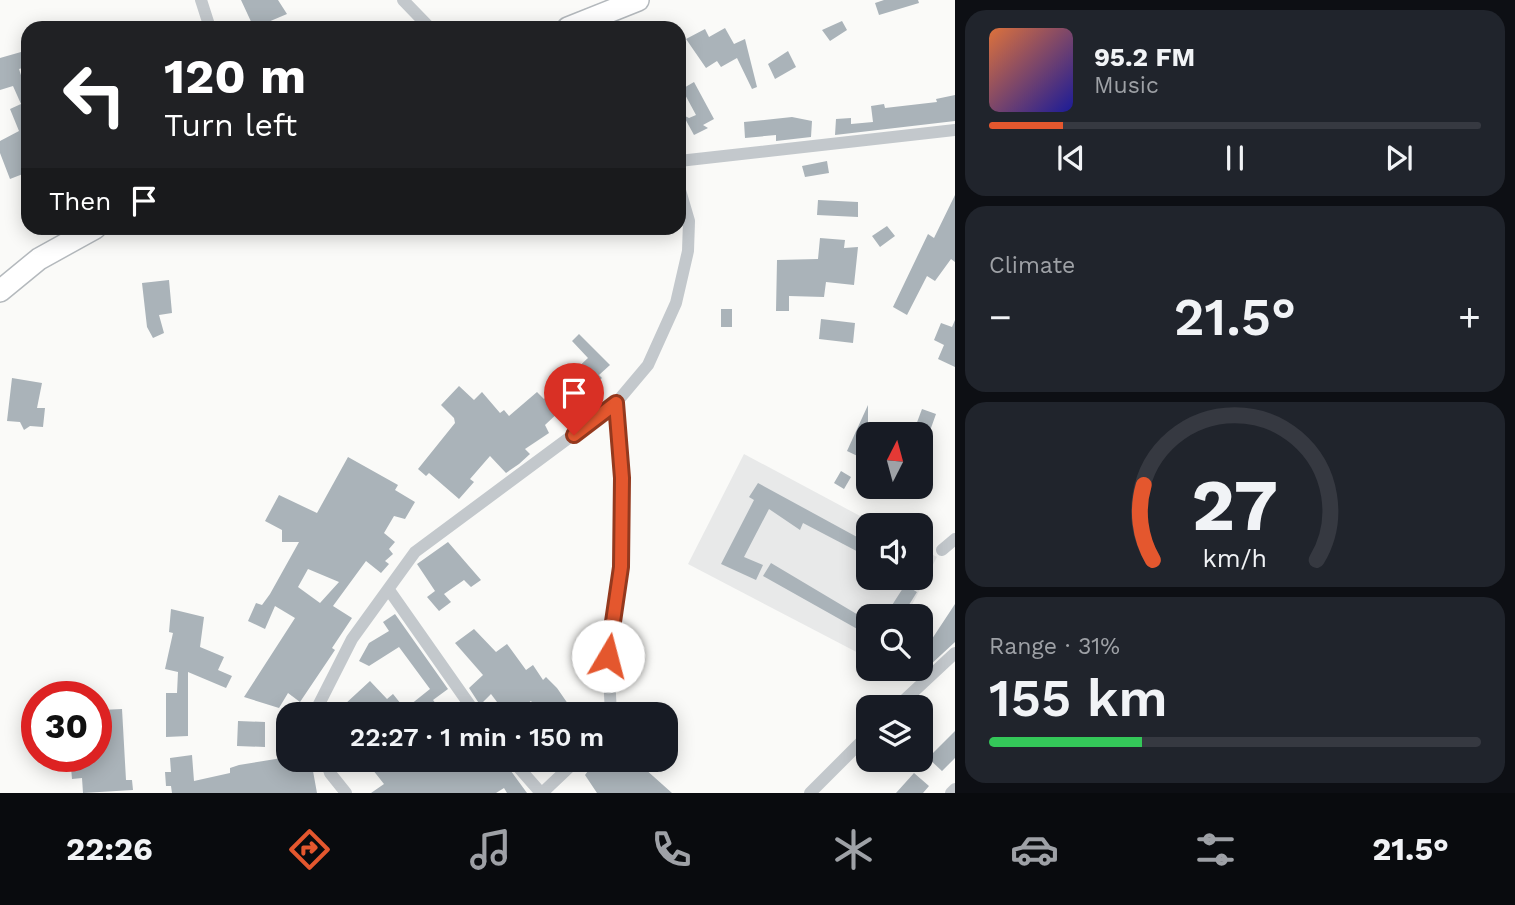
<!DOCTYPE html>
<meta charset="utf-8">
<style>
body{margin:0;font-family:"Work Sans",sans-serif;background:#20242c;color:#f1f3f6;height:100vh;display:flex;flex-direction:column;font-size:26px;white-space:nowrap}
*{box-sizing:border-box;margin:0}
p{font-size:23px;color:#9ea1a6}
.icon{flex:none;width:38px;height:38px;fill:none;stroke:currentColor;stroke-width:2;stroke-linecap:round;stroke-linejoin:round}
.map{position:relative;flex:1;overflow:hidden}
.panel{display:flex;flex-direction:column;gap:10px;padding:10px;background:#0d0f14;width:560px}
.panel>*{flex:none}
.top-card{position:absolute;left:21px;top:21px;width:665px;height:214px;border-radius:21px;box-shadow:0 4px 18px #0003;background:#202124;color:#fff;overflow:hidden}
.needle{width:46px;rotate:6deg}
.buttons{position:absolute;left:856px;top:422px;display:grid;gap:14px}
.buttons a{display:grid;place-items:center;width:77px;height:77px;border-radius:14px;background:#171b24;box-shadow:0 4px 18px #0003;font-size:35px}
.speed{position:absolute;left:21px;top:681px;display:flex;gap:14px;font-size:35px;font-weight:700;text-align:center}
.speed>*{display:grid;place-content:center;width:91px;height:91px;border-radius:50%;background:#171b24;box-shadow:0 4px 18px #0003;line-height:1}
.speed .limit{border:10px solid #d22;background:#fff;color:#111}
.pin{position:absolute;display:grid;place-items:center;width:60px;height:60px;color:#fff;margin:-72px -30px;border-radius:50% 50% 50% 0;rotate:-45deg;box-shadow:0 0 7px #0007}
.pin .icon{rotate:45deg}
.me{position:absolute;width:77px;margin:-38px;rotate:8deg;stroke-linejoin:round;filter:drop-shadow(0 0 5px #0008)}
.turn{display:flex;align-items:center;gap:24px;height:147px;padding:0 28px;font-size:32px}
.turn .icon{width:91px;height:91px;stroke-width:2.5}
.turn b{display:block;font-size:49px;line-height:60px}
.then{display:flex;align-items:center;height:66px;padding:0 28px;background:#0003;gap:14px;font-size:26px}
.big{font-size:52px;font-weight:600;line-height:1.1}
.panel .tile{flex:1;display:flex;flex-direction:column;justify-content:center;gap:10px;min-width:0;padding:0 24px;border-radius:21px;background:#20242c}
.panel .dial{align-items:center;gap:0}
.dial svg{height:182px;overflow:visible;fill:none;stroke:#363941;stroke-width:7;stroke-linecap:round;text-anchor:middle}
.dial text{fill:#f1f3f6;stroke:none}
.song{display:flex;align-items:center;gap:21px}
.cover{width:84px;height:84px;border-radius:10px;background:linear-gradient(135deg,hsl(20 70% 55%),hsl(240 70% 35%))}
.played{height:7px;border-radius:4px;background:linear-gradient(90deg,#e4572e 15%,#363941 15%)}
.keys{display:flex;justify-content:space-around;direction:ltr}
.heat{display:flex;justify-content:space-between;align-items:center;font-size:38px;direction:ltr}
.charge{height:10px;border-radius:5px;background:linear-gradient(90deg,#34c759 31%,#363941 0)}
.trip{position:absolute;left:276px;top:702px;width:402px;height:70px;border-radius:21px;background:#171b24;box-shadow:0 4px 18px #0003;font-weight:600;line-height:70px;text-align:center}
.dock{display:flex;height:112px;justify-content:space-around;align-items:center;background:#090b0e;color:#9ea1a6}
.dock .icon{width:49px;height:49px}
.dock .active{color:#e4572e}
.dock b{font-size:32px;color:#f1f3f6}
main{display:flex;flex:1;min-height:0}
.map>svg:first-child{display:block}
</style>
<main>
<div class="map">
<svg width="955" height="793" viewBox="0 0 955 793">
<rect width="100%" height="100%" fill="#fafaf8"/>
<path fill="#e8e9e9" d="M744,454L877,525H868V578H920L921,548L937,557L906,616H868V658L688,564Z"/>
<path fill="#aab3b9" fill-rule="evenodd" d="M241,0H278L287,14L254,28Z
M884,0H918L919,3L879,15L875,3Z
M842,21L847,30L830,41L822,30Z
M725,28L734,44L745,39L757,87L752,89L737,58L721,67L717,61L706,68L686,39L705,29L709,37Z
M788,51L796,67L775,79L768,64Z
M21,52L26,67L19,69L28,97V172L10,179L0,153V141L19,131L10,109L21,104L13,86L0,90V58Z
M694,82L714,119L703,125L708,128L694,135L683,115L689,118L696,115L682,89Z
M955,95V121L835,135L836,119L851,118V124L873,122L871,106L884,104L885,108L937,102L936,99Z
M792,117L812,121L811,137L776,141V135L745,138L744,122Z
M827,161L829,173L805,177L802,166Z
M955,195V262L951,259L935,281L927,276L907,315L893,307L928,234L934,238Z
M818,200L858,202V217L817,215Z
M887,226L895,236L880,247L872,236Z
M820,238L845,240L844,248L858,247L854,285L826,282L824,297L789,296V311H776L777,260L818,259Z
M169,280L172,313L159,315L164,333L153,338L147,327L142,283Z
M721,309H732V327H721Z
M821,319L855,323L853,343L819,339Z
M955,320V367L938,359L944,345L934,340L941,323L952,327Z
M579,334L610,365L599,375L602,378L572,404L575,406L568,414L562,409L545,425L549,433L525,449L530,454L519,464L506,473L490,456L470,479L474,482L459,499L429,473L426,476L418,469L455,423L454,418L441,405L459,386L474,400L482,392L500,413L504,410L509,416L537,392L544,399L588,358L572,341Z
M12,378L42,383L37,408H45L43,427L30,426L24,430L20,422L7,421Z
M868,405V424L891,433L868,434V461L847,451Z
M922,409L936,414L931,428L916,425Z
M348,457L398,485L395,490L415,502L405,519L394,516L384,533L395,542L389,549L393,554L385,561L389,564L381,573L366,561L333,606L352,618L332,648L335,650L300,702L288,693L279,708L244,697L295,618L275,606L265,629L248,621L256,603L262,605L270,594L299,542H282V530L265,521L279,495L317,513ZM308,569L339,582L320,603L298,587Z
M841,471L851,477L844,489L834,483Z
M758,483L868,543V557L803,523L800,530L769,509L744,557L763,565L756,580L721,564L754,500L749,497Z
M448,542L481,580L471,587L464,580L444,594L451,602L439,611L427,597L435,591L417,564Z
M771,563L860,616L868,604V635L763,576Z
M905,585L917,592L902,616H885Z
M955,604V642L929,666L920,661V645L926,648Z
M171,609L204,617L200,647L224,657L218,670L232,676L226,688L188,672V736L166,737V693H177L178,672L165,669L173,633L169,632Z
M395,614L448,689L433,700L444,714H353L344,705L370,681L387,699L393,694L405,709L430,689L399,647L369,666L359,661L369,643L389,631L383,622Z
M474,629L496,652L507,644L526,670L533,665L543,680L546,677L557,688L575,714H541L531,701L512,714H506L491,694L480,705L469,688L483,675L455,643Z
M122,709L126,780H132L133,790L83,793L82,778L72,779L70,756H96L97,729H101V710Z
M238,721L265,722V747L237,746Z
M955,731V758L942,771L928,758Z
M192,755L194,781L230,773V768L239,765L282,758L311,760L317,793H172L171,786H166L165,772H171L170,758Z
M365,760H503L527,793H507L504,788L496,793H371L384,784Z
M596,760H635L672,793H597L585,775Z
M914,773L929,786L923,793H896Z"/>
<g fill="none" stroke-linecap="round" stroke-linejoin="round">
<defs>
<path id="highway" d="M568,28L638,0
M0,291L39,259L95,228"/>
</defs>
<use href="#highway" stroke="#b4b9bd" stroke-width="24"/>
<path stroke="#c3c8cc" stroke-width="12" d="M201,0L210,28
M403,0L430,28
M679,161L955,130
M942,550L955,539
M389,590L476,714
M897,707L955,653
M314,714L352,639L415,552L616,403L648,365L676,303L688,251L689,221L679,187
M611,714L608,656L621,567L622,478L616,403
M326,760L330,773L346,793
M512,760L541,793
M542,793L577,760
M810,793L868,735
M951,793L955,789"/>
<use href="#highway" stroke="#fff" stroke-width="21"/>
</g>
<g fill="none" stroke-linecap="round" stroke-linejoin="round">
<defs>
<path id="route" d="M574,435L616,403L622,478L621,567L608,656"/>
</defs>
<use href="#route" stroke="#94391e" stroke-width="18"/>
<use href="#route" stroke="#e4572e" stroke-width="12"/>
</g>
</svg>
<div class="buttons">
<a><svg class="needle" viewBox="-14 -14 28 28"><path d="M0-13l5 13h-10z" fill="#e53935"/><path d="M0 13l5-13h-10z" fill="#9ea1a6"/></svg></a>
<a><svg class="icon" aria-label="sound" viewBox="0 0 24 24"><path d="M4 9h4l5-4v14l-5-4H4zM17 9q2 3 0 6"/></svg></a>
<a><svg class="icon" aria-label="search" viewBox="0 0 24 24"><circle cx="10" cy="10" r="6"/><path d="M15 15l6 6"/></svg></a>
<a><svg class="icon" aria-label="layers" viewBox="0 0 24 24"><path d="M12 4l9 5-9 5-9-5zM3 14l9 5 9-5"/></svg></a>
</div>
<div class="speed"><div class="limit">30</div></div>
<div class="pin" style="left:574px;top:435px;background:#d93025"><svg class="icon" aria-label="arrive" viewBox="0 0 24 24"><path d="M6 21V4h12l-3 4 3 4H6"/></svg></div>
<svg class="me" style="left:608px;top:656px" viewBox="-20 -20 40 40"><circle r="19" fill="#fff"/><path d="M0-13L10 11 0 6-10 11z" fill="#e4572e"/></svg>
<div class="trip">22:27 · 1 min · 150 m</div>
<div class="top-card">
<div class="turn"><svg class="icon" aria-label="left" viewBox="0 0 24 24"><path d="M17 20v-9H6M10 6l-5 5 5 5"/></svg><div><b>120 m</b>Turn left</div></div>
<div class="then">Then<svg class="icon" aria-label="arrive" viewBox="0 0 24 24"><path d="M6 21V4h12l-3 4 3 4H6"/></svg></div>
</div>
</div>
<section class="panel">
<div class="tile">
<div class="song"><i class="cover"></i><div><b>95.2 FM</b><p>Music</p></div></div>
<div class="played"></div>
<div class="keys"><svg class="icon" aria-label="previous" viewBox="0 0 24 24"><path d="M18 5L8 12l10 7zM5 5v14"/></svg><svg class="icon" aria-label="pause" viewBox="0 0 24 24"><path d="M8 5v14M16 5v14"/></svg><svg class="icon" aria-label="next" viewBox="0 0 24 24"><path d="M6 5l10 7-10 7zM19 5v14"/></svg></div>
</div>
<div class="tile"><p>Climate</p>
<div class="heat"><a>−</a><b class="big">21.5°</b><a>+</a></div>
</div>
<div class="tile dial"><svg viewBox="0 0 100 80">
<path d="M14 69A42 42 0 1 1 86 69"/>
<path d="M14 69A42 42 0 0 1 10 36" stroke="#e4572e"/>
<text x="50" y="56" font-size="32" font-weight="700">27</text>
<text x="50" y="72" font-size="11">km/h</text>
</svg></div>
<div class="tile"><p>Range · 31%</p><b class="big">155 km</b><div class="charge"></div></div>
</section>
</main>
<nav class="dock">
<b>22:26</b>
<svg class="icon active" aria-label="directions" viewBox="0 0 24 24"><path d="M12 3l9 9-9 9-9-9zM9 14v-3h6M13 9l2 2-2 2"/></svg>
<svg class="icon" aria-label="music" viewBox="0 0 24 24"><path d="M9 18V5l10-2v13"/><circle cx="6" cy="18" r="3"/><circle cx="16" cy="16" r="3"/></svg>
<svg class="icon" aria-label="phone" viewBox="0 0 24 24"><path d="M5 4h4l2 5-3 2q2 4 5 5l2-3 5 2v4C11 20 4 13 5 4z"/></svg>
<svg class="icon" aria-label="climate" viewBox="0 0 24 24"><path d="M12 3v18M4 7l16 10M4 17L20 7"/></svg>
<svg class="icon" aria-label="car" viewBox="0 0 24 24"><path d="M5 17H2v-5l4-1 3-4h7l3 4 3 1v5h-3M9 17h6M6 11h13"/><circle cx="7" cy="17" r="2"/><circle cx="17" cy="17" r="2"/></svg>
<svg class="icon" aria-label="filters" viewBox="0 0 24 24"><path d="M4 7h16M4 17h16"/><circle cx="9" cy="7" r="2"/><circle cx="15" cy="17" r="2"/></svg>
<b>21.5°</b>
</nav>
